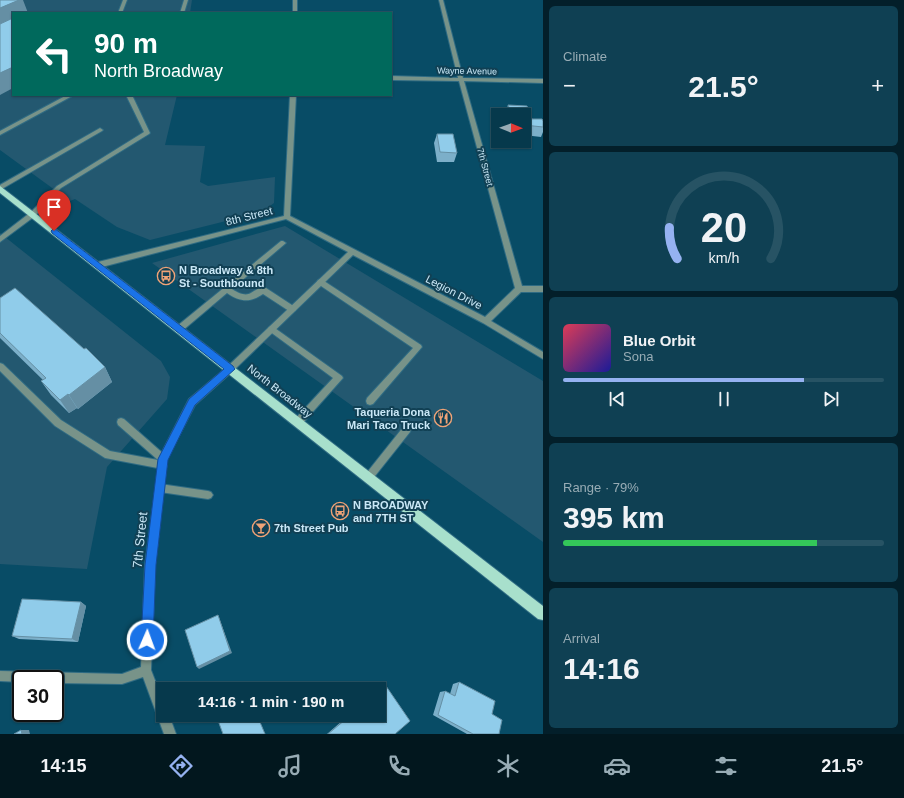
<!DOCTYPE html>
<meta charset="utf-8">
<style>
body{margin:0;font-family:Arial,sans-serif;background:#0f4053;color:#f1f3f6;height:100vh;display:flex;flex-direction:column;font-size:15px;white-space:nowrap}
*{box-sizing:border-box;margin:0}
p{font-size:13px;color:#98acb5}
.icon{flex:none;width:22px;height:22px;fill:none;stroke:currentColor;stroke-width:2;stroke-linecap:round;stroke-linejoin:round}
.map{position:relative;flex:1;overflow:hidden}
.drawer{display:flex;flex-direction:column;gap:6px;padding:6px;background:#031f2a;width:361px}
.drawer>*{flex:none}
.top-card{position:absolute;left:12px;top:12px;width:380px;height:84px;border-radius:0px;box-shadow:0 1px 3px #0004,0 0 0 1px #275364;background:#00695c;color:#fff;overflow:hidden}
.needle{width:26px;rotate:91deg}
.buttons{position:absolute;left:491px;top:108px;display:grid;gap:8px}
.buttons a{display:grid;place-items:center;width:40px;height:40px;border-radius:0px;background:#06394c;box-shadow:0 1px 3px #0004,0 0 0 1px #275364;font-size:20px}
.speed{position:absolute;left:12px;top:670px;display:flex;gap:8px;font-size:20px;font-weight:700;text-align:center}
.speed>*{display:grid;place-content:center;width:52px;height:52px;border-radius:50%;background:#06394c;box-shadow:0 1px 3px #0004,0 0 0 1px #275364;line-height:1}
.speed .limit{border:2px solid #111;border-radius:6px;background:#fff;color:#111}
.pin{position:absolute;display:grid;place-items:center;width:34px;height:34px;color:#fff;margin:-41px -17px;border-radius:50% 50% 50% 0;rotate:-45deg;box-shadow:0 0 4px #0007}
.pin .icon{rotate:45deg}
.me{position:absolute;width:44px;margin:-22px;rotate:2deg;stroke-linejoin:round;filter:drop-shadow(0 0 3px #0008)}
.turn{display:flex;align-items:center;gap:14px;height:84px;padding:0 16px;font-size:18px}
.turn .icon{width:52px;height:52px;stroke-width:2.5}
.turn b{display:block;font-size:28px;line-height:34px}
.big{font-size:30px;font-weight:700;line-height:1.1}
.drawer .widget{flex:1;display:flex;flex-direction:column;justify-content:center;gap:6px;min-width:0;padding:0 14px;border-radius:6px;background:#0f4053}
.drawer .dial{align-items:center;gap:0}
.dial svg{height:104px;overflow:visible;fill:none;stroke:#275364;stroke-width:7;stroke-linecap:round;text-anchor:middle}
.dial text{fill:#f1f3f6;stroke:none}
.song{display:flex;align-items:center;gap:12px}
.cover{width:48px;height:48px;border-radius:6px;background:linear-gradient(135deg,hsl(350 70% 55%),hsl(240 70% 35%))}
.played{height:4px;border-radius:2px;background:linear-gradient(90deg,#95b2f1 75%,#275364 75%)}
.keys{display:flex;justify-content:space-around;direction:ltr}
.heat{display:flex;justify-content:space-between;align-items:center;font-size:22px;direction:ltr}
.charge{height:6px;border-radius:3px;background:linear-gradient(90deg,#34c759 79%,#275364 0)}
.trip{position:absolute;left:156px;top:682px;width:230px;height:40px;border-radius:0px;background:#06394c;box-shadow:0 1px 3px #0004,0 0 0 1px #275364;font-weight:700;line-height:40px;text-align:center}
.tab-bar{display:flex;height:64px;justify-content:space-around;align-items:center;background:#02171e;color:#98acb5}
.tab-bar .icon{width:28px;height:28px}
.tab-bar .selected{color:#95b2f1}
.tab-bar b{font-size:18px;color:#f1f3f6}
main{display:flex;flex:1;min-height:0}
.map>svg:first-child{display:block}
</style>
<main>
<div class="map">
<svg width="543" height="734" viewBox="0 0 543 734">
<rect width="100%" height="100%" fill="#084c66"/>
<path fill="#235870" d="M0,0H192L190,13H13V95H177L165,145L205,146L200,182L208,186L275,177L274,203L262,212L150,240L117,227L75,199L70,201L0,150Z
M285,226L543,381V542L152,263Z
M0,233L161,361L170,377L167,399L107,467L87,569L0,564Z"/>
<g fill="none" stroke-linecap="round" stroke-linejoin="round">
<defs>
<path id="lane" d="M123,0H127L122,13H118Z
M184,0H188L184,13H180Z
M67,95H74L0,135V131Z
M126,95H132L150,133L149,134L61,188L35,216L0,242V236L31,212L57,186L144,132Z
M100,128L103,130L102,131L0,190V185Z
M281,241H283L286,243L232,289C253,303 252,285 266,288L295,307L296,309L295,311H289L263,294C250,303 240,302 227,293L182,331H176L175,329L176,327Z
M321,279L421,345L422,347L373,404L370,405L367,404L366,401L367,398L413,348L318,284L317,282L318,280Z
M272,326L342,376L343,378L301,425L298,426L295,425L294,422L295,419L333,378L269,331L268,329L269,327Z
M0,363L3,364L61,420L110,451L158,460L118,425L117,422L118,419L121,418L124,419L166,456L167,459L166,462L167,465L166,468L163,469L105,458L55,426L0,371Z
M407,425L410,426L411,429L410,432L371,481L368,482L365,481L363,478L365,475L404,426Z
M160,484L208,491L211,492L213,495L211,498L208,499L160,492L157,491L155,488L157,485Z"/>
<path id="street" d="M293,0H297V13H293Z
M439,0H443L463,78L543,79V83L464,81L522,286H543V292H521L491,321L543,352V359L483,323L353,255L233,371L195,405L167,459L155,565L151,670L163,701V715H169L176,734H164L143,677L122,684L55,683V679H21V682L0,681V671L122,674L141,667L145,565L160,456L189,399L227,367L348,252L286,219L98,268L94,265L98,262L284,216L290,95H296L290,216L485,317L515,288L459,81L391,80V76L458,78Z"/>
<path id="primary" d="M0,186L543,606V620L538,619L0,193Z"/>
</defs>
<use href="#lane" stroke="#2f6b83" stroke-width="2"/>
<use href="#street" stroke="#2f6b83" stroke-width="2"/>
<use href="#primary" stroke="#2f6b83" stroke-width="2"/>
<use href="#lane" fill="#789389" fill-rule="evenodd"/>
<use href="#street" fill="#789389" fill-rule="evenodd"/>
<use href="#primary" fill="#a8e0cc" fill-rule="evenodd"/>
</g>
<path fill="#7cafc9" d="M508,105L532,119L543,121V132L541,137L524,135V115H505Z
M437,134L457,153L454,162H437L434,143Z
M0,298L105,367L112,382L78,409L77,408L69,413L51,395L41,381L43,380L0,338Z
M81,602L86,606L78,642L19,639L12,636Z
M459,682L492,714L499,734H467L433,715L440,692L445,691L450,694L453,684Z
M386,686L395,734H327L349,715H379V690L383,687Z"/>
<path fill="#658fa4" d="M19,0H23L28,13H13V22L0,28V8Z
M13,67V88L0,95V73Z
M105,367L112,382L78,409L69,395Z
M68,394L77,408L69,413L60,400Z
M81,602L86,606L78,642L72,639Z
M218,615L232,653L199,669L197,667Z
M21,730H29L30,734H22Z"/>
<path fill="#90ccea" stroke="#658fa4" d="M0,0H19L0,8Z
M13,18V67L0,73V24Z
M508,105L527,106L532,119H542L543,121V127L524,125V115H512Z
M437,134H453L457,153L440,152Z
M15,288L84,349L86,348L105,367L69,395L68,394L60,400L41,381L46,378L0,333V298Z
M22,599L81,602L72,639L12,636Z
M218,615L230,651L197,667L185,630Z
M459,682L495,701L492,714L502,720L499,734H473L438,715L445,691L455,696Z
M244,684L246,689H235Z
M386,686L410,721L395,734H328L351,715H379V692Z
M216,715H257L265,734H223Z
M21,730L22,734H14Z"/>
<path fill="#1a73e8" stroke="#114b97" d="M54,228L233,366L235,369L195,405L168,460L156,565L153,640L152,644L147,646L143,644L141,640L145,565L158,459L189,399L224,369L52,233L51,231Z"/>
<defs>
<symbol id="bus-ring" viewBox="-11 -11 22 22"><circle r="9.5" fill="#114054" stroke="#efa377" stroke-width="1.5"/><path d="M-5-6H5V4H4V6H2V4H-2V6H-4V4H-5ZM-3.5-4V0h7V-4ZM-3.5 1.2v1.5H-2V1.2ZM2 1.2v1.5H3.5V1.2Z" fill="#efa377"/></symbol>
<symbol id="restaurant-ring" viewBox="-11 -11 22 22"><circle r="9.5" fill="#114054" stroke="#efa377" stroke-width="1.5"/><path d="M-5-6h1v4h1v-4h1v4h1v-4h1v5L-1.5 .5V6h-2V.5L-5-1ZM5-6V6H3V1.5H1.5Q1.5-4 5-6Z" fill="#efa377"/></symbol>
<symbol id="bar-ring" viewBox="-11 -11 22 22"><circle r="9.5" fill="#114054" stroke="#efa377" stroke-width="1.5"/><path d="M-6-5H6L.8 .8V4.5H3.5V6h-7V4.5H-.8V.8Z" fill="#efa377"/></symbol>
</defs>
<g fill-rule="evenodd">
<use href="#bus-ring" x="156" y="266" width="20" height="20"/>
<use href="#restaurant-ring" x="433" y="408" width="20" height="20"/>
<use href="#bus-ring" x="330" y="501" width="20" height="20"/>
<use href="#bar-ring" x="251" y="518" width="20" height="20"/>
</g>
<g text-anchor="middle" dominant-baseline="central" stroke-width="4" stroke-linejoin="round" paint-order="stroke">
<g font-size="9" fill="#cae8f7" stroke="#114054">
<text transform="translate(467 71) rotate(1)">Wayne Avenue</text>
<text transform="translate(485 167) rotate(75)">7th Street</text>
</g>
<g font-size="11" fill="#cae8f7" stroke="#114054">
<text transform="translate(249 216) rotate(-14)">8th Street</text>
<text transform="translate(454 292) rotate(27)">Legion Drive</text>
<text transform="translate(280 391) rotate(38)">North Broadway</text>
</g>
<g font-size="11" font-weight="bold" fill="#cae8f7" stroke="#114054" text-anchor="start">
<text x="179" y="270">N Broadway &amp; 8th<tspan x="179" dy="13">St - Southbound</tspan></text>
<text x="430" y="412" text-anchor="end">Taqueria Dona<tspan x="430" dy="13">Mari Taco Truck</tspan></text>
<text x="353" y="505">N BROADWAY<tspan x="353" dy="13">and 7TH ST</tspan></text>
<text x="274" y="528">7th Street Pub</text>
</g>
<g font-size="13" fill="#cae8f7" stroke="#114054">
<text transform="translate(140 540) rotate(-84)">7th Street</text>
</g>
</g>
</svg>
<div class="buttons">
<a><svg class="needle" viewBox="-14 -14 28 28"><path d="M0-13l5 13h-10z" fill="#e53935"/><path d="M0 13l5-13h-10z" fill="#98acb5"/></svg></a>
</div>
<div class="speed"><div class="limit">30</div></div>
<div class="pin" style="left:54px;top:231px;background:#d93025"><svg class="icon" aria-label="arrive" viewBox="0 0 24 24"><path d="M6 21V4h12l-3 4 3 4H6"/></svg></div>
<svg class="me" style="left:147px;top:640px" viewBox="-20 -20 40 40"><circle r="17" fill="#1a73e8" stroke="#fff" stroke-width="3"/><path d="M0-11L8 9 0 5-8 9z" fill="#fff"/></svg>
<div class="trip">14:16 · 1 min · 190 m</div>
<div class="top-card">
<div class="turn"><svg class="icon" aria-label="left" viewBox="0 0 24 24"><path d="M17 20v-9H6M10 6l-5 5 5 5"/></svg><div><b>90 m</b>North Broadway</div></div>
</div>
</div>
<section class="drawer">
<div class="widget"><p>Climate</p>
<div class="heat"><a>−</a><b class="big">21.5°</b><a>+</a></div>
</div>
<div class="widget dial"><svg viewBox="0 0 100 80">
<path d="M14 69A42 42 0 1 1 86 69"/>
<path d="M14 69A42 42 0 0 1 8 45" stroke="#95b2f1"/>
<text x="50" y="56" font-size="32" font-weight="700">20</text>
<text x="50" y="72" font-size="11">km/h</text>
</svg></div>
<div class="widget">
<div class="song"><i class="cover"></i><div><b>Blue Orbit</b><p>Sona</p></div></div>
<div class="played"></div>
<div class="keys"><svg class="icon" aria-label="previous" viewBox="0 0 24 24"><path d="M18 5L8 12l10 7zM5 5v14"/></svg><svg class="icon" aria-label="pause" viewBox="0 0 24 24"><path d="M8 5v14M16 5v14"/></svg><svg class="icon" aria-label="next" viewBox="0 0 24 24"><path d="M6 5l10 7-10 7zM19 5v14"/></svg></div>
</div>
<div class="widget"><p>Range · 79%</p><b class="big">395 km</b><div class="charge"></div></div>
<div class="widget"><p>Arrival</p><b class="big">14:16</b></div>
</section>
</main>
<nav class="tab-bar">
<b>14:15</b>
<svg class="icon selected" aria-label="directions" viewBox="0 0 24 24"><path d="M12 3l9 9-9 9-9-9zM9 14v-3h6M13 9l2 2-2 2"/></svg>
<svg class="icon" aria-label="music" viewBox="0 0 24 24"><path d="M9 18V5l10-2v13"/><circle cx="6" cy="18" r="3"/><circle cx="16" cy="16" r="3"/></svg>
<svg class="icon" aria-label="phone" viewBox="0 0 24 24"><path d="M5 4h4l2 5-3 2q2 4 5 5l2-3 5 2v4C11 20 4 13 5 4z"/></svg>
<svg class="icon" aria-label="climate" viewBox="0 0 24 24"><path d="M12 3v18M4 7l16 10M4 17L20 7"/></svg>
<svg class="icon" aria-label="car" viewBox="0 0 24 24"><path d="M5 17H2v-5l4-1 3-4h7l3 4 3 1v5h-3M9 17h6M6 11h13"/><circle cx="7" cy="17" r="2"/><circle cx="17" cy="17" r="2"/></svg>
<svg class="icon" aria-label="filters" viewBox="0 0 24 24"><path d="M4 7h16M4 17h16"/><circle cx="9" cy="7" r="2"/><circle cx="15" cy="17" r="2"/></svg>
<b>21.5°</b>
</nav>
